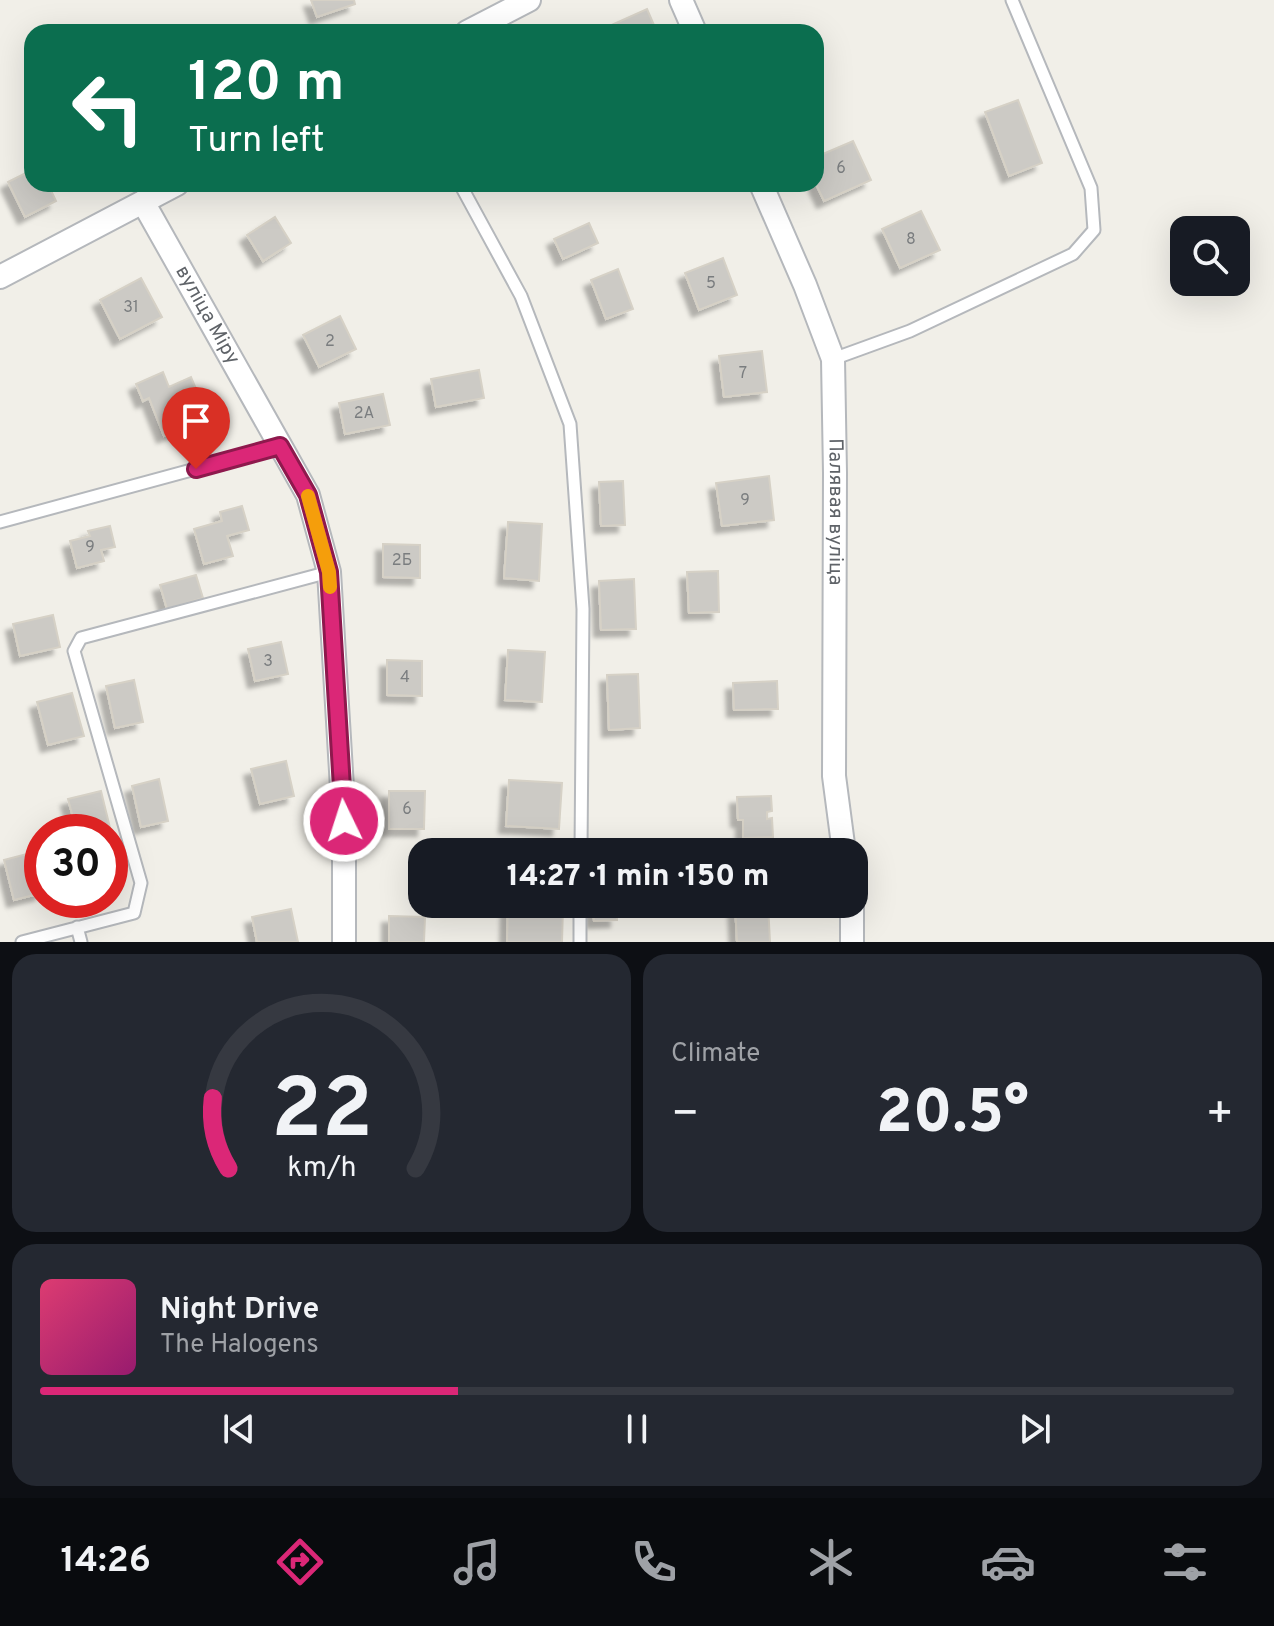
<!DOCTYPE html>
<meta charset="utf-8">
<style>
body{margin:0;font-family:Overpass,sans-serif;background:#242831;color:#f1f3f6;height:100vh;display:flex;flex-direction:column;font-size:30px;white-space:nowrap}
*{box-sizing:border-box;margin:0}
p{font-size:26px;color:#9ea1a6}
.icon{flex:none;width:44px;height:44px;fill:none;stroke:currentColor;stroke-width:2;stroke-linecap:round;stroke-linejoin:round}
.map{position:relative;height:942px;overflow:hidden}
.sheet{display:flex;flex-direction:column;gap:12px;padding:12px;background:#0d0f14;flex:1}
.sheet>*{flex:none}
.top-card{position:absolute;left:24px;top:24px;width:800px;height:168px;border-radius:24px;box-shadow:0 8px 32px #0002;background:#0b6e4f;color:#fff;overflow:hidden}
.buttons{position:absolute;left:1170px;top:216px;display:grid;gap:16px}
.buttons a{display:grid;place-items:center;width:80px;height:80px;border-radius:16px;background:#171b24;box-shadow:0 8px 32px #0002;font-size:40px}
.speed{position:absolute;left:24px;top:814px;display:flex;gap:16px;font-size:40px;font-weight:700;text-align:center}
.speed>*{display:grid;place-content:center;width:104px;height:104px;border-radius:50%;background:#171b24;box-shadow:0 8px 32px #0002;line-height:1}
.speed .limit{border:12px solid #d22;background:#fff;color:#111}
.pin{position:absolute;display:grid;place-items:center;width:68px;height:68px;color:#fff;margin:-82px -34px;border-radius:50% 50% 50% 0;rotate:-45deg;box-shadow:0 0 8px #0007}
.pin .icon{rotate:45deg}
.me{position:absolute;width:88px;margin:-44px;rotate:356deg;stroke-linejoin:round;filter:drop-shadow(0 0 6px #0008)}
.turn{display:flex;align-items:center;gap:28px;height:168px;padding:0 32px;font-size:36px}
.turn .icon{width:104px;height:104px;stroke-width:2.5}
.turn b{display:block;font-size:56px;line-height:68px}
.big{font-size:60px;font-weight:800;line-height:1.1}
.sheet .tile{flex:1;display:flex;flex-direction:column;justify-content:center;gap:12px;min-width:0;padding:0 28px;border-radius:24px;background:#242831}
.sheet .dial{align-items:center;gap:0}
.dial svg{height:208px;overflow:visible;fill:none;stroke:#363941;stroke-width:7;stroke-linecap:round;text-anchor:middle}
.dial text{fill:#f1f3f6;stroke:none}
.song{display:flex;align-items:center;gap:24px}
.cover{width:96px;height:96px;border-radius:12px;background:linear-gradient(135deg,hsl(340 70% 55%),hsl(320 70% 35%))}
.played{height:8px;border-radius:4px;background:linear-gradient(90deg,#db2777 35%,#363941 35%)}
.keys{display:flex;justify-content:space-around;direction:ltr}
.heat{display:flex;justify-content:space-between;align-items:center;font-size:44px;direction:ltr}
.sheet .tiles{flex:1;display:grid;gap:12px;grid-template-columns:1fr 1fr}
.tile:last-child{grid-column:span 2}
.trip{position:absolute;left:408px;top:838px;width:460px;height:80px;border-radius:24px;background:#171b24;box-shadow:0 8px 32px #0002;font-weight:800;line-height:80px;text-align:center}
.tab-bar{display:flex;height:128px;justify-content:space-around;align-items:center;background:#090b0e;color:#9ea1a6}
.tab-bar .icon{width:56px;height:56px}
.tab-bar .active{color:#db2777}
.tab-bar b{font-size:36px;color:#f1f3f6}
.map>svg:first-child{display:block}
</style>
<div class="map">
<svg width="1274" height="942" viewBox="0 0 1274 942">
<defs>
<filter id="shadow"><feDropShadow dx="-7" dy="7" stdDeviation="2" flood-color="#0004"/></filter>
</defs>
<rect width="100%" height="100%" fill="#f1efe8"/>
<path fill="#cccac5" stroke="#d6d1c6" stroke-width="2" filter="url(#shadow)" d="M311,0H354L355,4L317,17Z
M647,9L657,32H609L607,27Z
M1018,100L1042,163L1009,176L985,112Z
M853,141L871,180L824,201L816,184V157Z
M28,172L32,184H48L56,201L25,217L8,182Z
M921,211L940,250L900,268L882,229Z
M275,217L291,243L263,261L247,235Z
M589,223L598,243L563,259L554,239Z
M723,258L737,295L699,310L685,273Z
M618,269L633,309L606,319L591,280Z
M141,278L162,317L120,339L100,300Z
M340,316L356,349L319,367L303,335Z
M762,351L767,392L724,397L719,356Z
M479,370L484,398L436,407L431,379Z
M163,372L169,387L191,377L208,417L164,436L149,398L143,401L136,384Z
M383,394L390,425L345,434L339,403Z
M769,476L774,520L722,526L716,483Z
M623,481L625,525L601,526L599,482Z
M242,506L249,530L227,536L233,556L204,564L194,529L222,521L220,512Z
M508,522L542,524L539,581L504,578Z
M110,526L115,547L101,550L104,561L77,568L70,541L90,536L88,531Z
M383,544L420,545V578L383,577Z
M718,571L719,612L689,613L687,572Z
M196,575L203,598L167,609L160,585Z
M634,579L636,629L601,630L599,581Z
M53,615L60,647L20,656L13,624Z
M281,642L288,674L255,681L248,649Z
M508,650L545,652L542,702L505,700Z
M387,660L422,661V696L387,695Z
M638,674L640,728L609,730L607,675Z
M134,680L143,722L115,728L106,686Z
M777,681L778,709L734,710L733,683Z
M72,693L84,736L48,745L37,702Z
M286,761L294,796L260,804L251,769Z
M159,779L168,821L141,827L132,786Z
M509,780L562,783L559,829L506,826Z
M101,791L111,832H77L68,799Z
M389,791H425L424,829H389Z
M771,796L772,811L767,812V819L772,818L773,837L743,838V820H738L737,797Z
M42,850V893L14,900L4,860Z
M593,904H616L617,920L594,921Z
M735,904H768L770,942H737Z
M508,905L563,907L562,942H507Z
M291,909L298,942H257L252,917Z
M389,916L425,917L424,942H389Z"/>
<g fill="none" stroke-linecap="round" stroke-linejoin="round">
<defs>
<path id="lane" d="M460,184L521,296L570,424L583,609L581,852
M833,359L910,331L1073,254L1094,230L1091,188L1012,0
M0,522L280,446
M77,927L81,942
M22,942L134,913L141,883L74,651L81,638L329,572
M580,942V904"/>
<g id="street">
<path d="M681,0L695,32"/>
<path d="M467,32L529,0"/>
<path id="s1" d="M761,184L805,285L833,359L835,473L834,776L844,852"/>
<path id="s2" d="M143,202L308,495L329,572L344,821V942"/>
<path d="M0,277L177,184"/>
<path d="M852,904V942"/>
</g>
</defs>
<use href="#lane" stroke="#b5b8bc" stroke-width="15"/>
<use href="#street" stroke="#b5b8bc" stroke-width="26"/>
<use href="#lane" stroke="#fff" stroke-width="11"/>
<use href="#street" stroke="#fff" stroke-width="22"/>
</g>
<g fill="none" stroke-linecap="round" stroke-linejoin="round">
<defs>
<path id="route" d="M196,469L280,446L308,495L329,572L344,821"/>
</defs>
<use href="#route" stroke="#8e194d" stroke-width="20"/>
<use href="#route" stroke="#db2777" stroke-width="14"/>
<path stroke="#f59e0b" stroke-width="14" d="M308,496L329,572L330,587"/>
</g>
<g text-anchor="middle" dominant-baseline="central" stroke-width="6" stroke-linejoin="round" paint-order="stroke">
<g font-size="16" fill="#7a7d7f">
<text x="841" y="169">6</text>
<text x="911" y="240">8</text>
<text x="711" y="284">5</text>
<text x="131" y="308">31</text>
<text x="330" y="342">2</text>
<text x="743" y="374">7</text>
<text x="364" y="414">2А</text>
<text x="745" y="501">9</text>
<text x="90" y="548">9</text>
<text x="402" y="561">2Б</text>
<text x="268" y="662">3</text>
<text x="405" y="678">4</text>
<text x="407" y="810">6</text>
</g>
<g font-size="20" fill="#5f6368" stroke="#fff">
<text stroke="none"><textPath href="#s2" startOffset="130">вуліца Міру</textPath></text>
<text stroke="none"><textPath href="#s1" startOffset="342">Палявая вуліца</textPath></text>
</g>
</g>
</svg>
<div class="buttons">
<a><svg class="icon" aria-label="search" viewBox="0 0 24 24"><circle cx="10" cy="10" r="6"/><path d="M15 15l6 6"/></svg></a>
</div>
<div class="speed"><div class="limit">30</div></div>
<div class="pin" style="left:196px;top:469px;background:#d93025"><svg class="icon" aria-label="arrive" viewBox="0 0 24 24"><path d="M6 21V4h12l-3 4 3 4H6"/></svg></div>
<svg class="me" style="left:344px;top:821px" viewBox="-20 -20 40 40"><circle r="17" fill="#db2777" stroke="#fff" stroke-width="3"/><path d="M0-11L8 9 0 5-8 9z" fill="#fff"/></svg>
<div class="trip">14:27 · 1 min · 150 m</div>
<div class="top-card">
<div class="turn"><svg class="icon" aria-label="left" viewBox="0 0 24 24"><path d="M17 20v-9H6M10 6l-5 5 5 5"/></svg><div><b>120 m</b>Turn left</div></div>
</div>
</div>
<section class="sheet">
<div class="tiles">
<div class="tile dial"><svg viewBox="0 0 100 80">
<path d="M14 69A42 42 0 1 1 86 69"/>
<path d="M14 69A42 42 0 0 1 8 42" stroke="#db2777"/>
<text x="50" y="56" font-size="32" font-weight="700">22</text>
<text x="50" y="72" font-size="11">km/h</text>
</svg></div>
<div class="tile"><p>Climate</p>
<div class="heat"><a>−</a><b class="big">20.5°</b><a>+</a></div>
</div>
<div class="tile">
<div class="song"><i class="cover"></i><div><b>Night Drive</b><p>The Halogens</p></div></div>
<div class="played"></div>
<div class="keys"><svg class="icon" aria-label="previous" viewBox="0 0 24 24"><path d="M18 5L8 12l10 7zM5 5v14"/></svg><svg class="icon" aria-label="pause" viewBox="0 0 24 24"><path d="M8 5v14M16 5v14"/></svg><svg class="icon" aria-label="next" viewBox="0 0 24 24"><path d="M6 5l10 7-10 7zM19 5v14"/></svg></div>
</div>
</div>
</section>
<nav class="tab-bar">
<b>14:26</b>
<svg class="icon active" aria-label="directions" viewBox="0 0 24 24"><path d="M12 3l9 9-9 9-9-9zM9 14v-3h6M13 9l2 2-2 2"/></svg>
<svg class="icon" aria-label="music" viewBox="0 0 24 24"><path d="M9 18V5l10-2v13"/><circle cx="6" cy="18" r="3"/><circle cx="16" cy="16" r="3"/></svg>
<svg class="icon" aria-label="phone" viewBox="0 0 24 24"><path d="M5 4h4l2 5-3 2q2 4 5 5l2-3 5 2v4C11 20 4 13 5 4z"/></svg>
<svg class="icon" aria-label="climate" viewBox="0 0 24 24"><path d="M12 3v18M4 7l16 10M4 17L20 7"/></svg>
<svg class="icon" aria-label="car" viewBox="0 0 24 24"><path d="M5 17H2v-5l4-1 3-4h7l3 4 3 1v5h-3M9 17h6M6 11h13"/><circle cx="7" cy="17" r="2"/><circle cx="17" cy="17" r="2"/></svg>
<svg class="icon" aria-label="filters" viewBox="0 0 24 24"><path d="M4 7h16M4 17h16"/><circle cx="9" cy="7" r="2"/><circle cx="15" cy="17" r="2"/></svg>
</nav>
